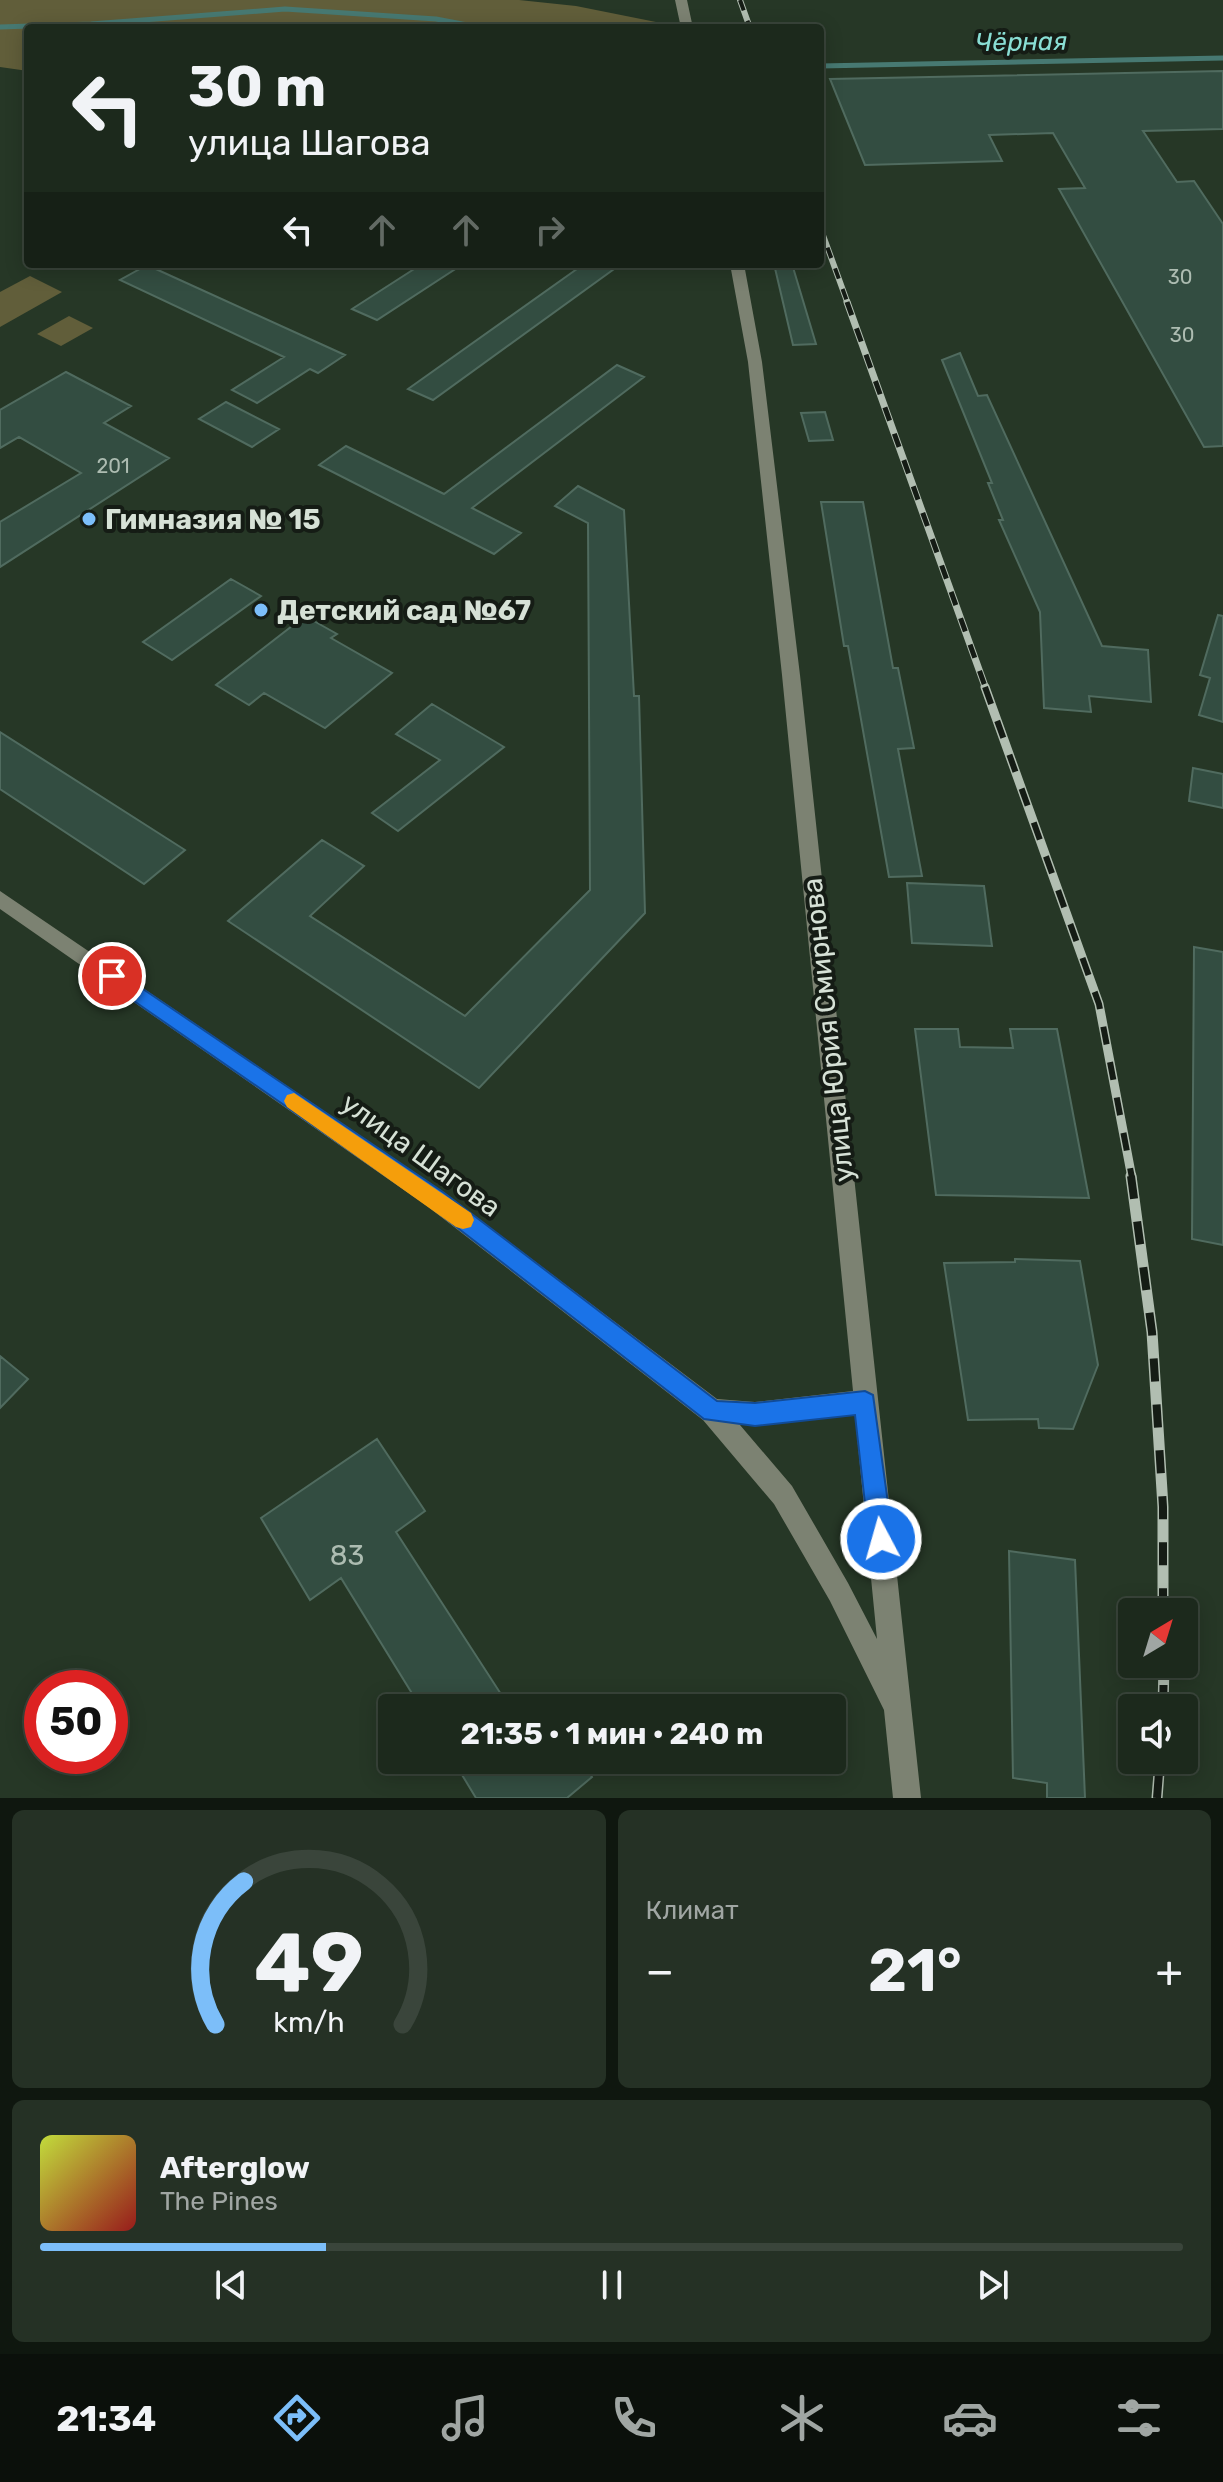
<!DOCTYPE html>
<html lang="ru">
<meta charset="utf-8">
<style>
body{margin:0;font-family:Rubik,sans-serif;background:#253125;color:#f1f3f6;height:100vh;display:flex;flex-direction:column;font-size:30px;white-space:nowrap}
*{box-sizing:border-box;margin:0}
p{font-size:26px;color:#a0a6a3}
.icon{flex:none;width:44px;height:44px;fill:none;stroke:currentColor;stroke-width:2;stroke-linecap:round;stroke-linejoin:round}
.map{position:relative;height:1798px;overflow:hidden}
.side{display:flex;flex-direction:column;gap:12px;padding:12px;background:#0f170f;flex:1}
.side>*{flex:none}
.hud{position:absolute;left:24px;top:24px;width:800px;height:244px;border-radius:8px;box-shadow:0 4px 20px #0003,0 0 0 2px #3a453b;background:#1c291c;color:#f1f3f6;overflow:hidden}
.needle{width:52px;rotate:38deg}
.fabs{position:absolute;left:1118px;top:1598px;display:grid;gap:16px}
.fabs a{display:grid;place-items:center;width:80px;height:80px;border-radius:8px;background:#1c291c;box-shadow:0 4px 20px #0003,0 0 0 2px #3a453b;font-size:40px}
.speed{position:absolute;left:24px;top:1670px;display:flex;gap:16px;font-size:40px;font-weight:700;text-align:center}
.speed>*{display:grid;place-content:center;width:104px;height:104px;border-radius:50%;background:#1c291c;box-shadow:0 4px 20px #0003,0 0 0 2px #3a453b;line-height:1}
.speed .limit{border:12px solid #d22;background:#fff;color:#111}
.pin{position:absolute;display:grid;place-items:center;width:68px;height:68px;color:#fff;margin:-34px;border:4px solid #fff;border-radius:50%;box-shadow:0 2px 8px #0007}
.me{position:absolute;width:88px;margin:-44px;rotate:354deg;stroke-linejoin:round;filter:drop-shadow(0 0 6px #0008)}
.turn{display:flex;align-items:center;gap:28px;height:168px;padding:0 32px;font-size:36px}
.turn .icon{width:104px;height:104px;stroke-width:2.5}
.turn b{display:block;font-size:56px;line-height:68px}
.lanes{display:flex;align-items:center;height:76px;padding:0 32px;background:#0003;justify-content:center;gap:40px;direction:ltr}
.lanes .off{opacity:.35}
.big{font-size:60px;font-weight:700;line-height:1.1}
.side .card{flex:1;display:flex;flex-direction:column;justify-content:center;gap:12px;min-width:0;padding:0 28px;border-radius:12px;background:#253125}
.side .dial{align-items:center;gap:0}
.dial svg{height:208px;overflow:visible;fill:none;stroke:#3a453b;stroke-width:7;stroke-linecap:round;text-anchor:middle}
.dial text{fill:#f1f3f6;stroke:none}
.song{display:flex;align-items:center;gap:24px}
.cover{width:96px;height:96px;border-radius:12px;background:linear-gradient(135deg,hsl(70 70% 55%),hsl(0 70% 35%))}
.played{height:8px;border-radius:4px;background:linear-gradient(90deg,#7cbef9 25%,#3a453b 25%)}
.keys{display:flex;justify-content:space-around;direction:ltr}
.heat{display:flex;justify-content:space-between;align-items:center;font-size:44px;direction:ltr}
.side .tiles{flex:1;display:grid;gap:12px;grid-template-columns:1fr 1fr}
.card:last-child{grid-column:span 2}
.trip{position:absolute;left:378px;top:1694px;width:468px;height:80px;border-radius:8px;background:#1c291c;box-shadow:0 4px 20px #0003,0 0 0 2px #3a453b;font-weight:700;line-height:80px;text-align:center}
.tabs{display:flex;height:128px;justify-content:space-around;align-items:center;background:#0b100b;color:#a0a6a3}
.tabs .icon{width:56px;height:56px}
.tabs .active{color:#7cbef9}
.tabs b{font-size:36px;color:#f1f3f6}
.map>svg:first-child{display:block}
</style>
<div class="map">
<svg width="1223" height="1798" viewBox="0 0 1223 1798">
<rect width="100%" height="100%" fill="#263726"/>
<path fill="#615e3a" d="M0,0H519L576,6L661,23L664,28H28V71L0,67Z
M30,276L62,292L0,327V292Z
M69,316L93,328L61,346L37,334Z"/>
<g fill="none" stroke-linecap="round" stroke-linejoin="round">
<path stroke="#477972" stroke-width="5" d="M0,27L91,24L285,9L436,19L483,28
M820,66L1223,58"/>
</g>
<path fill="#334d41" stroke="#506b5f" stroke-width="2" d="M1223,71V129L1143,131L1177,182L1194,181L1223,224V446L1204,447L1059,189L1085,188L1053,133L989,135L1002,161L865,165L830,79Z
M422,264H463L377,320L352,309Z
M584,264H621L433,400L408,389Z
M774,264H792L816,344L793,345Z
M147,265L345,355L318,373L310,369L257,403L232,390L284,357L120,280Z
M960,353L978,396L987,395L1102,646L1148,650L1151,702L1089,696L1091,712L1044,708L1040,612L999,520H1003L988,483H992L942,360Z
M617,365L644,377L472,508L521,533L494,554L319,465L346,446L444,494Z
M66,372L131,406L104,423L169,458L0,567V522L81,473L19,437L0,448V410Z
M226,402L279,429L252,447L199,419Z
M825,412L833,440L809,441L801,413Z
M578,486L624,510L634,696H639L645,913L479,1088L228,921L322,840L364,866L310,916L465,1016L590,890L588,523L555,506Z
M821,502H863L893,668H898L914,748L898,749L922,876L889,877L848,646H844Z
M231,579L261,596L172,660L143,642Z
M1218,615L1223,616V722L1199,715L1210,678L1200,675Z
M305,616L337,634L331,638L392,673L325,728L264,693L249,705L216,685Z
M432,704L504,747L398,831L372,813L440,760L396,734Z
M0,732L185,850L144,884L0,789Z
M1193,768L1223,774V808L1189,801Z
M907,883L984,886L992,946L912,943Z
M1194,947L1223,952V1245L1192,1239Z
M915,1029H958L960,1047L1013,1048L1010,1029H1057L1089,1198L936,1195Z
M1015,1259L1080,1261L1098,1365L1073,1429L1039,1428L1038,1419L968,1420L944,1263L1015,1262Z
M0,1356L28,1379L0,1408Z
M377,1439L425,1511L396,1532L510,1708H421L341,1578L310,1600L261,1518Z
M1009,1551L1075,1560L1085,1798H1047V1783L1013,1778Z
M453,1760H581L592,1777L567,1798H476Z"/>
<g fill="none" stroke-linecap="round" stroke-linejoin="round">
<path fill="#7c8272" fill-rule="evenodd" d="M675,0H687L693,28H681Z
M730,264H744L762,362L800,675L921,1798H893L884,1710L830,1601L774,1504L703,1420L427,1206L0,909V891L443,1192L717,1399L755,1402L853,1391L782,675L748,362ZM855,1415L877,1639L848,1583L792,1486L740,1425Z"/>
<defs>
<path id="rail-far3" d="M740,0L750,28
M820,227L848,304"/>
<path id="rail-far2" d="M847,302L986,689"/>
<path id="rail-far1" d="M985,687L1099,1004L1132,1178"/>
<path id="rail" d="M1131,1176L1152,1332L1163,1507V1612
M1163,1708L1164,1664
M1157,1798L1160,1760"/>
</defs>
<use href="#rail-far3" stroke="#b1beb1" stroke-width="6"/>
<use href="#rail-far2" stroke="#b1beb1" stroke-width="7"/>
<use href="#rail-far1" stroke="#b1beb1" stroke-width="9"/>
<use href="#rail" stroke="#b1beb1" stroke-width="11"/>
<use href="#rail-far3" stroke="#151c15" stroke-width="4" stroke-dasharray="11" stroke-linecap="butt"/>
<use href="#rail-far2" stroke="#151c15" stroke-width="5" stroke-dasharray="14" stroke-linecap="butt"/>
<use href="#rail-far1" stroke="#151c15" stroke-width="6" stroke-dasharray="18" stroke-linecap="butt"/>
<use href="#rail" stroke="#151c15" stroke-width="8" stroke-dasharray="23" stroke-linecap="butt"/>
</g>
<path fill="#1a73e8" stroke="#114b97" stroke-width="2" d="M112,968L443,1192L717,1401L755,1403L865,1391L873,1395L893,1539L890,1547L881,1551L873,1547L869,1539L855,1415L755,1426L704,1419L428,1205L105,981L102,976L105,970Z"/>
<path fill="#f59e0b" d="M294,1093L471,1213L474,1220L471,1227L463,1229L456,1227L287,1107L284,1101L287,1095Z"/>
<g fill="#7cbef9" stroke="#151c15" stroke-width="3">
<circle cx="89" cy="519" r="8"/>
<circle cx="261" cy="610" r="8"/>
</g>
<g text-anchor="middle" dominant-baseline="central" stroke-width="8" stroke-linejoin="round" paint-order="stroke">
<g font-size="20" fill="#adbcb1">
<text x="1180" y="277">30</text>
<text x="1182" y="335">30</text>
<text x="113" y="466">201</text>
</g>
<g font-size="26" font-style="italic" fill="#89ded4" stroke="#151c15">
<text transform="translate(1021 42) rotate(-1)">Чёрная</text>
</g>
<g font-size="28" font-weight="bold" fill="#d6e1d6" stroke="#151c15" text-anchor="start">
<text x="105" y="519">Гимназия № 15</text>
<text x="277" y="610">Детский сад №67</text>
</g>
<g font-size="28" fill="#d6e1d6" stroke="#151c15">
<text transform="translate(828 1030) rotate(-96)">улица Юрия Смирнова</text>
<text transform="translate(421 1155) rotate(36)">улица Шагова</text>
</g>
<g font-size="28" fill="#adbcb1">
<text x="347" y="1555">83</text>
</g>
</g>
</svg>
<div class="fabs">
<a><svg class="needle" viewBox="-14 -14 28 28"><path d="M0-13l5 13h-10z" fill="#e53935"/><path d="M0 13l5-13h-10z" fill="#a0a6a3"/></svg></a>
<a><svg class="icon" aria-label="sound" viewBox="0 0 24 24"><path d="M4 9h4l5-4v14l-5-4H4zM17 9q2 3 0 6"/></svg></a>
</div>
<div class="speed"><div class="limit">50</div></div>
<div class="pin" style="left:112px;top:976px;background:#d93025"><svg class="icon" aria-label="arrive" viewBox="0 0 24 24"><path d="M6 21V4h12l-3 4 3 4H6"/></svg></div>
<svg class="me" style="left:881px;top:1539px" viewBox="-20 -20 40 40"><circle r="17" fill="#1a73e8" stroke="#fff" stroke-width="3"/><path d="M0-11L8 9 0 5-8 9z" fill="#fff"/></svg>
<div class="trip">21:35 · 1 мин · 240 m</div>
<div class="hud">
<div class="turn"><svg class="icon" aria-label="left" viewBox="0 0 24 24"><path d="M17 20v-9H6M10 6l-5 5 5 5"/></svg><div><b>30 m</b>улица Шагова</div></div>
<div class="lanes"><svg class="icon" aria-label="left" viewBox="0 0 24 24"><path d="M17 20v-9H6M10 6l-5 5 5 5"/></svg><svg class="icon off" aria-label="ahead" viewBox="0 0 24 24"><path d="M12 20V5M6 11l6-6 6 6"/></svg><svg class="icon off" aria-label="ahead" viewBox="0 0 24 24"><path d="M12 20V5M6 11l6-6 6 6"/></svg><svg class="icon off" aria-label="right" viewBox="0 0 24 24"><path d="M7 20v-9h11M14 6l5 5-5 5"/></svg></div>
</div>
</div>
<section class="side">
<div class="tiles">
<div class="card dial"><svg viewBox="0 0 100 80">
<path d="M14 69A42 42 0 1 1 86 69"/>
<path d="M14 69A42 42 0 0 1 25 14" stroke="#7cbef9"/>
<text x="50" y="56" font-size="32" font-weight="700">49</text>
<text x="50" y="72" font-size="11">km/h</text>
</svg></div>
<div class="card"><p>Климат</p>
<div class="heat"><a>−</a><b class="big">21°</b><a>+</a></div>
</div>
<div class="card">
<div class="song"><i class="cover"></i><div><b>Afterglow</b><p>The Pines</p></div></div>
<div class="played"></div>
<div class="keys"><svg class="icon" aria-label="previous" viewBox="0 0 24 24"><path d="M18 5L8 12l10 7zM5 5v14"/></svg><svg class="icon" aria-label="pause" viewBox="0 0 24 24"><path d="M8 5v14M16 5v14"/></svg><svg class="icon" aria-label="next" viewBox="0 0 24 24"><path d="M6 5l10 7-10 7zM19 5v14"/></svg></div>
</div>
</div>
</section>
<nav class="tabs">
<b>21:34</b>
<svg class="icon active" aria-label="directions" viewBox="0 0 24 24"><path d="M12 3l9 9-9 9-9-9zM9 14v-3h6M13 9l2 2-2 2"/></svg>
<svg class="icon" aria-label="music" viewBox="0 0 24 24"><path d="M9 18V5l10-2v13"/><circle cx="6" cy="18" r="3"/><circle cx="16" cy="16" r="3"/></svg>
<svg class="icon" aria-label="phone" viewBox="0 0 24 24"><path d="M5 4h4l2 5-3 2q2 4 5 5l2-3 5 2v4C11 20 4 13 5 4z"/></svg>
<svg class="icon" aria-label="climate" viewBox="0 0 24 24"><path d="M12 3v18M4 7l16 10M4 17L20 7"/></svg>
<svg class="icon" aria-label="car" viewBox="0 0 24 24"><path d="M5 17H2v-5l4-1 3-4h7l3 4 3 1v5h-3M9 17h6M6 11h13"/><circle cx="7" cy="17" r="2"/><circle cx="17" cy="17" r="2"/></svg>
<svg class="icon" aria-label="filters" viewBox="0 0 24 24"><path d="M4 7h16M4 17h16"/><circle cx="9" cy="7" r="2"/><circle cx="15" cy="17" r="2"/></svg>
</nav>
